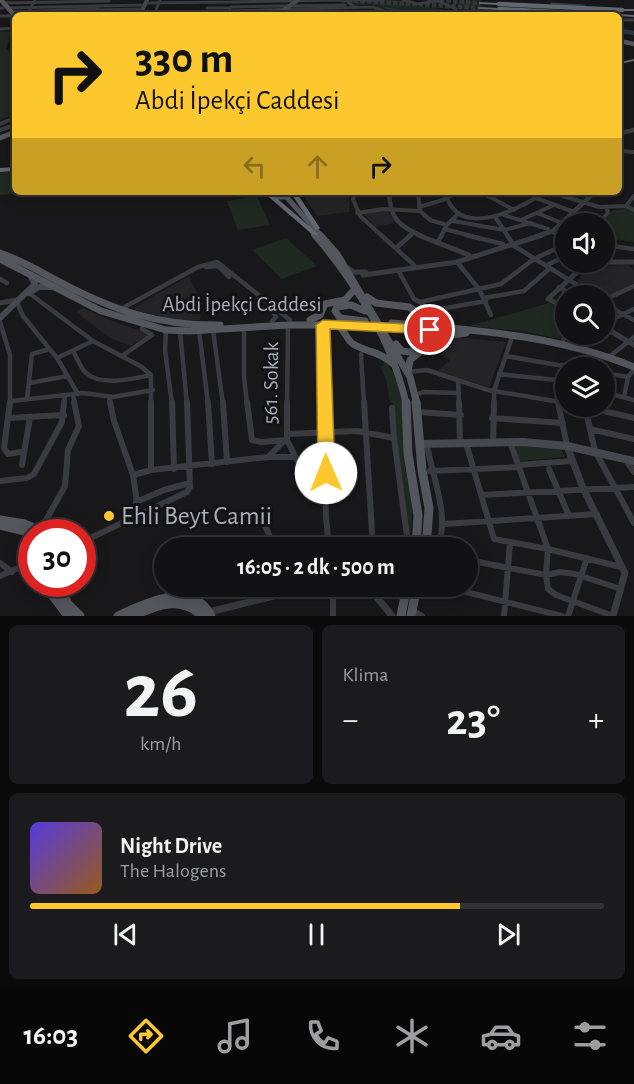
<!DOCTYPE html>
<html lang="tr">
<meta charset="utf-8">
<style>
body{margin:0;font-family:"Alegreya Sans",sans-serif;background:#1b1b1d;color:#f1f3f6;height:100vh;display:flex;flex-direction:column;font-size:22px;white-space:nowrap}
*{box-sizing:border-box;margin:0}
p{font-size:20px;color:#9c9ea0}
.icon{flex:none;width:33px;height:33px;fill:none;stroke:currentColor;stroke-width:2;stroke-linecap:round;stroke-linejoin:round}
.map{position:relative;height:616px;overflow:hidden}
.sheet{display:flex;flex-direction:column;gap:9px;padding:9px;background:#0a0a0b;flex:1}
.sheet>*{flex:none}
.banner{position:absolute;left:12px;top:12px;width:610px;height:183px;border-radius:9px;box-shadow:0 3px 15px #0003,0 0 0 2px #313234;background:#fcc82e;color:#111;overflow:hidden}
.fabs{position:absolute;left:555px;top:213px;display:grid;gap:12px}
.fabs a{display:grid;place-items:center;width:60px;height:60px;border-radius:50%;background:#121214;box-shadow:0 3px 15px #0003,0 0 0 2px #313234;font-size:30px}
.speed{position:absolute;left:18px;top:519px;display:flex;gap:12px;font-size:30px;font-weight:700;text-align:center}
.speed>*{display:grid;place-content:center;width:78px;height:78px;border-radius:50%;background:#121214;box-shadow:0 3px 15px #0003,0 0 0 2px #313234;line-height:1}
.speed .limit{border:9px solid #d22;background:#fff;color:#111}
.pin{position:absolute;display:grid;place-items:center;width:51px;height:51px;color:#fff;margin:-26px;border:3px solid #fff;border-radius:50%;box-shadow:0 2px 6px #0007}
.me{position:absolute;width:66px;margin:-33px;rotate:359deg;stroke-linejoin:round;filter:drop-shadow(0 0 4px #0008)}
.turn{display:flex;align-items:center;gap:21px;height:126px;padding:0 24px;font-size:27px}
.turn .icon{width:78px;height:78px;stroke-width:2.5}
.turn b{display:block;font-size:42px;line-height:51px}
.lanes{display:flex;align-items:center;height:57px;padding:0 24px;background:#0003;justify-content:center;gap:30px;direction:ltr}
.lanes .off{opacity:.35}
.big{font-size:45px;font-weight:600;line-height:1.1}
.sheet .card{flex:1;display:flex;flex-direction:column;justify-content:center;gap:9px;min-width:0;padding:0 21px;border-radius:9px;background:#1b1b1d}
.sheet .dial{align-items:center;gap:0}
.dial b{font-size:78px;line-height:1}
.song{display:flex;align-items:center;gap:18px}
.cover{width:72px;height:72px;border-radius:9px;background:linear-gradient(135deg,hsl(250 70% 55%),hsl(30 70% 35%))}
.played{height:6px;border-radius:3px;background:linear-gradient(90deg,#fcc82e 75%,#313234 75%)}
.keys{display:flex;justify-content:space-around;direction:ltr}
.heat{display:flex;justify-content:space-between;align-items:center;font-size:33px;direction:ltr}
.sheet .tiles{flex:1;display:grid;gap:9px;grid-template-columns:1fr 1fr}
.card:last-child{grid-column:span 2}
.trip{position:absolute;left:154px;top:537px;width:324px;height:60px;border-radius:30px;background:#121214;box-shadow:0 3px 15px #0003,0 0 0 2px #313234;font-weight:600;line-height:60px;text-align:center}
.dock{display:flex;height:96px;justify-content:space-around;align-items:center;background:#070708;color:#9c9ea0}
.dock .icon{width:42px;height:42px}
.dock .current{color:#fcc82e}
.dock b{font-size:27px;color:#f1f3f6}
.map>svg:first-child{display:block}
</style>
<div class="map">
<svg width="634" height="616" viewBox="0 0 634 616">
<rect width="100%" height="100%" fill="#18181a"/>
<path fill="#242427" d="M301,192H353L350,195L349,212L317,216Z
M387,210L395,221H392L394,223L375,227L363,213Z
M628,265L634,270V283L605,298L577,281L587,270L598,266Z
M189,276L202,304L200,320L181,322L135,310V307Z
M83,308L107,319L150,334L131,346L110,338L76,312Z
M441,336L506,342L489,387L438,371L450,360L427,347L428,343Z"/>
<path fill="#1f2821" d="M349,0L361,2L360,1L399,0L410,5L455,11L462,7L457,4L456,2L481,0L479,4L487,7L479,9L496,10L482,11V15H392L372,4L355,6Z
M0,31L12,32L6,49L15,57V114L0,120Z
M0,172H15V192H32L0,195Z
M257,196L270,225L238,230L227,201Z
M627,209L634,212V242L605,238L603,223L613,210Z
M286,238L317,266L282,279L252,250Z
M549,303L565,311V329L560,339L522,331L469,326Z
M381,356C408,382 401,426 404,461C405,470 408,479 410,488C414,508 412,528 408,547H406L393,403L390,402L386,379L380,366L384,365Z
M514,443L560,448L565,457L521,461L518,460Z"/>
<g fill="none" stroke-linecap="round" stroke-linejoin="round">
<path stroke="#2d353f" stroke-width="1.5" d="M385,8L426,15"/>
<path stroke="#2d353f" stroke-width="4.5" d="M620,31L634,33"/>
<path stroke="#35363a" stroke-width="4.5" stroke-dasharray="4.5 2" stroke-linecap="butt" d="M341,0L480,8
M427,0L480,3"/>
<path stroke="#3a3b41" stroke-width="3" d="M346,0L354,7
M353,0H383
M403,0L418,4L442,0
M438,1L456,9
M232,2L342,0
M4,3L109,1
M146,3L232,2
M552,4L582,6L601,14
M231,7L345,5
M0,8H3
M8,8L145,5
M207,8H230
M98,10L142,9
M230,11L373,7L388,13
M11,12L98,9
M52,15L140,14
M140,15L228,13
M154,15L160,0
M272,15L388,13L390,15
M0,16H11
M620,20H634
M15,38L12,47L15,51"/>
<path stroke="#3a3b41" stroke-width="4" d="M0,124L15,118
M0,130L15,125
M620,151L634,152
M356,192L353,199L360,216L382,236
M418,192L420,211L430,220L447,225
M445,192C458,242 519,209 545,192
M481,192L514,210
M563,196L599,207L626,206
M634,196L626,206L634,210
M446,197L467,192
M536,198L574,212
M419,207L446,199
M357,213L383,209L420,211
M537,213L562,223
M504,215L548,229
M495,217L508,236
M521,220L554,205
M453,221L504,230L531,223
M598,224L608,213L606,207
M444,229L472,236
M409,236L413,233
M441,236L447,225L459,213"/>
<path stroke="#3a3b41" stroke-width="4.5" d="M381,235L414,265
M466,235L503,244
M507,235L511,241
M437,243L442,235
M511,244L595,296
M604,245L634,249
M396,248L411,235
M457,262L479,289L491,315
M547,265L566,256
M206,267L218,266L229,277
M398,270L414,299L420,302L501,284L534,259L566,244
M0,279L7,283
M559,287L573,296
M29,293L93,341L142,367L151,375V404
M484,298L524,291L550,268
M16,300L23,316L57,358L78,394
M604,300L634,286
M420,302L429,311L486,301
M604,304L634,320
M121,309L198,267L217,262L290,320
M272,321L276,317L273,312
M0,322L10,355V404
M604,323L634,309
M323,325L324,404
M244,327V376L247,404
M166,330L165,350L172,404
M199,330L208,404
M213,330L223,404
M180,331L187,404
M562,343L566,333
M73,351C77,357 80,367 85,372C100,387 133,379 151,375
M361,354L364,404
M122,356L152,335L142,329L143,325
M506,356L575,368
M609,357L634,337
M57,358L93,341
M562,365L564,381
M408,372L427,370L488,390L566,403
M604,373L628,377
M499,374L566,381
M458,380L459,404
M29,383L68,376
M604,392L634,400
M73,395L75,404
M416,395L423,392L459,393
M109,397L110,404
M624,397L628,377L633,371
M27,399L32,354L50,349
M12,401L83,393L113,397L153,390
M558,401L559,404
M64,404L65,396
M287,404L288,325
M494,404V391L512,337"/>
<path stroke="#3a3b41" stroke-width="6" d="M10,402L4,448L8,454L21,452
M110,402L114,421L133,475L139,516
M151,402V470
M172,402L174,469
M208,402L212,464
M223,402L227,462
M247,402L252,440L261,442L287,440
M287,402V440L306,478L326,502
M324,402L326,517L329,548
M364,402L373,548
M459,402L460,443
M558,402L567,446
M561,402L566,403
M582,406L634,418
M585,407L595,451L634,523
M392,408L394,438
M419,412L461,415
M8,418L64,415
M492,418L563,423
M590,429L634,439
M287,434L357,431L394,438L407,537L405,548
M493,442L494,402
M510,442L548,549L546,575L548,589L556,595L613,616
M466,443L494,539L548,549L621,567
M427,444C432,479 450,512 438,548
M268,457L284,441
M626,460L634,472
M22,465L30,417
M518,465L572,461
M549,469L569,516
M430,471L519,467
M133,475L151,470L268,457H295
M0,481L27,478L34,474L62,422L64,402
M481,495L634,487
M136,502L164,490L186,484
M264,523L275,548
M444,524L597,514
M40,531L65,486L68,450L79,426L74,402
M82,542L187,492L190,487L187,402
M468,560L546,575L560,572L575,574L621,589
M0,563L12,572
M0,576L32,562
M333,586V616
M376,586V596
M442,586L562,616
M412,610L422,616
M504,616L510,543
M568,616L587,558"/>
<path stroke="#3a3b41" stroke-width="3" d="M27,15L35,0
M0,29L15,28"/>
<path stroke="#3a3b41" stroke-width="4.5" d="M620,133L634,130
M389,192C390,218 398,226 422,236
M552,231L560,236
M537,236L553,231L595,192"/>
<path stroke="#3a3b41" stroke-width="5" d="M418,235L469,255
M558,235L566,240
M604,262H634
M345,266L354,272H366
M585,267L600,262
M363,275L457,262L542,235
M0,303L16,300
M566,308L548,299L588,262
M604,327L634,345"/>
<path stroke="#3a3b41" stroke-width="7" d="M567,446L583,488L625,573L613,616
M209,612L306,588L321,587L376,596L392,616"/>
<path stroke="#46484f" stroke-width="4" d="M140,15L147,0
M276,15L298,0"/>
<path stroke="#46484f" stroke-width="6" d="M29,293L39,287H52
M0,318L35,284L30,275"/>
<path stroke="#46484f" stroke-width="8" d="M420,444L523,442L567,446L634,461"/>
<path stroke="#54565e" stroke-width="4.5" d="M1,0L15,16
M620,41L634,44"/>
<path stroke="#54565e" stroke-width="5" d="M0,138L15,132
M272,192L279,197H287
M282,192L321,236
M311,230L316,236"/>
<path stroke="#54565e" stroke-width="7" d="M315,235C355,282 393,342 406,404
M320,235L337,254L410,377L417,404
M0,253C21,260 39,271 58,281C112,310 158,326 220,325
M0,259L101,311L166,330L189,331L288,325H361
M367,297L376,303L409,307L434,324
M365,311L351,305L337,307L335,311L340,318L365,321
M310,320L320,315L325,304L345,300L354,290
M392,323C475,330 556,335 634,367
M338,326C345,330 346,339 353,344C366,352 381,352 392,363
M396,344L402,351L410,352L421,344L418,333L398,328
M408,372L410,360L424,349L431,338L466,333"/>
<path stroke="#54565e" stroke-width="9" d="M406,402L408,454L418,515L416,548
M416,402L422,470L429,508L426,548
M0,520L25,524L43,532
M0,525L32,533
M50,584L53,596L68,616
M58,584L68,604L80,616
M118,616C145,604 192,579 211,616
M133,616C157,605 181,595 202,616
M401,616L407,586
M411,616L417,586"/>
<path fill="#646671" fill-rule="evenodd" d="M479,2L499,3L501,4L499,5L480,4H479Z
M479,7L499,8L501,9L499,10L480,9L478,8Z
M620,9H634V11H622L620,10Z
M618,14L634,15V17L620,16L618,15Z
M634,59V61L620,64V62Z
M15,167V171L0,172V168Z
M263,192H270L317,233L318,234L317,235H313Z
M290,192H296L320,228L319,229H315Z"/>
<path stroke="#54565e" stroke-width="7" d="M361,325L398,328"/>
<path stroke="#646671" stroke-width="4.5" d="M499,4L622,10
M499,9L614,15"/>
</g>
<path fill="#fcc82e" stroke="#a4821e" stroke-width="1.5" d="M323,320L430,325L437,330L430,334L330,329L335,473L332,478L326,480L320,478L318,473L316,325Z"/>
<circle fill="#fcc82e" stroke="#131315" stroke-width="2" cx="109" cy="516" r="6"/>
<g text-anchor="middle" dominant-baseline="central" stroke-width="6" stroke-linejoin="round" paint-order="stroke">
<g font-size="21" fill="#a9adba" stroke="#131315">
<text x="242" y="304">Abdi İpekçi Caddesi</text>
<text transform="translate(271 383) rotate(-89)">561. Sokak</text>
</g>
<g font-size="26" fill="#a9adba" stroke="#131315" text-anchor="start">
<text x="121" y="516">Ehli Beyt Camii</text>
</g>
</g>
</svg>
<div class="fabs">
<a><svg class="icon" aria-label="sound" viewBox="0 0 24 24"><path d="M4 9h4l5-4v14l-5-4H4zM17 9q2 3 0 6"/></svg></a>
<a><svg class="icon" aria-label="search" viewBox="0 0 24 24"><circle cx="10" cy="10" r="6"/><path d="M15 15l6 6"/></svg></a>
<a><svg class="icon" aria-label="layers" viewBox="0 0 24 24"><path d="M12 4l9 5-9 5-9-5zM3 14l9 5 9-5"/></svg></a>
</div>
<div class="speed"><div class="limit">30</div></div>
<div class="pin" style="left:430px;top:330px;background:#d93025"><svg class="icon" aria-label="arrive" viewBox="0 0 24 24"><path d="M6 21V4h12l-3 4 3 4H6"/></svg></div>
<svg class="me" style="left:326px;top:473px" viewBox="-20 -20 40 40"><circle r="19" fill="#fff"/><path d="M0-13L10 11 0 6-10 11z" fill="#fcc82e"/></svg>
<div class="trip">16:05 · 2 dk · 500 m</div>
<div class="banner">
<div class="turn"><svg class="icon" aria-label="right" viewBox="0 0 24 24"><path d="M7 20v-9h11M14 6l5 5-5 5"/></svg><div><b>330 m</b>Abdi İpekçi Caddesi</div></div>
<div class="lanes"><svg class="icon off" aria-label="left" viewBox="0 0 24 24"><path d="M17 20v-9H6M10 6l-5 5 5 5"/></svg><svg class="icon off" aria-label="ahead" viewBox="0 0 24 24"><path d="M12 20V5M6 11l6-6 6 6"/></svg><svg class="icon" aria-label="right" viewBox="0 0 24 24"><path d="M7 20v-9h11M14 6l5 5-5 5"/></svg></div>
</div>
</div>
<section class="sheet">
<div class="tiles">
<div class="card dial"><b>26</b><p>km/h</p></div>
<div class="card"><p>Klima</p>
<div class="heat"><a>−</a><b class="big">23°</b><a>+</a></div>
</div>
<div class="card">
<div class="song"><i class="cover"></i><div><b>Night Drive</b><p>The Halogens</p></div></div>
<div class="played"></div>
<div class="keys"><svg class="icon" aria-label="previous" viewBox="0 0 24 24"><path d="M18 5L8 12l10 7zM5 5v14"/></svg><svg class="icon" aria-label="pause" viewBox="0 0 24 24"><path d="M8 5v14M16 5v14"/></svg><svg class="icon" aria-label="next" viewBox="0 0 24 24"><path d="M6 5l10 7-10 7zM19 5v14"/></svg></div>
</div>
</div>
</section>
<nav class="dock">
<b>16:03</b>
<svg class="icon current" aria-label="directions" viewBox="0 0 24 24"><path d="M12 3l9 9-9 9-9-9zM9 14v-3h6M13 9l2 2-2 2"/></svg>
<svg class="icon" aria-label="music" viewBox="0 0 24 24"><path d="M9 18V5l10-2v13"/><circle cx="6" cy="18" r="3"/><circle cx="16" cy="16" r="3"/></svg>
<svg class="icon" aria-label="phone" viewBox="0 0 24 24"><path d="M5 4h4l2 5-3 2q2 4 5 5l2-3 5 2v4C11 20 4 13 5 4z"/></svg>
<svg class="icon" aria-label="climate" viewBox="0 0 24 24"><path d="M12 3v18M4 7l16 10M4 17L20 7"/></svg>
<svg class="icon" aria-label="car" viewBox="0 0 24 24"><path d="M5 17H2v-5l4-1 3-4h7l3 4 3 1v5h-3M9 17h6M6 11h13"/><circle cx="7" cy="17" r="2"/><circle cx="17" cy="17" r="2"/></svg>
<svg class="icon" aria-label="filters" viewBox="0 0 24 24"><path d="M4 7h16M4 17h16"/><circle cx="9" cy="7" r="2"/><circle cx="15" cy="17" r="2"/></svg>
</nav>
